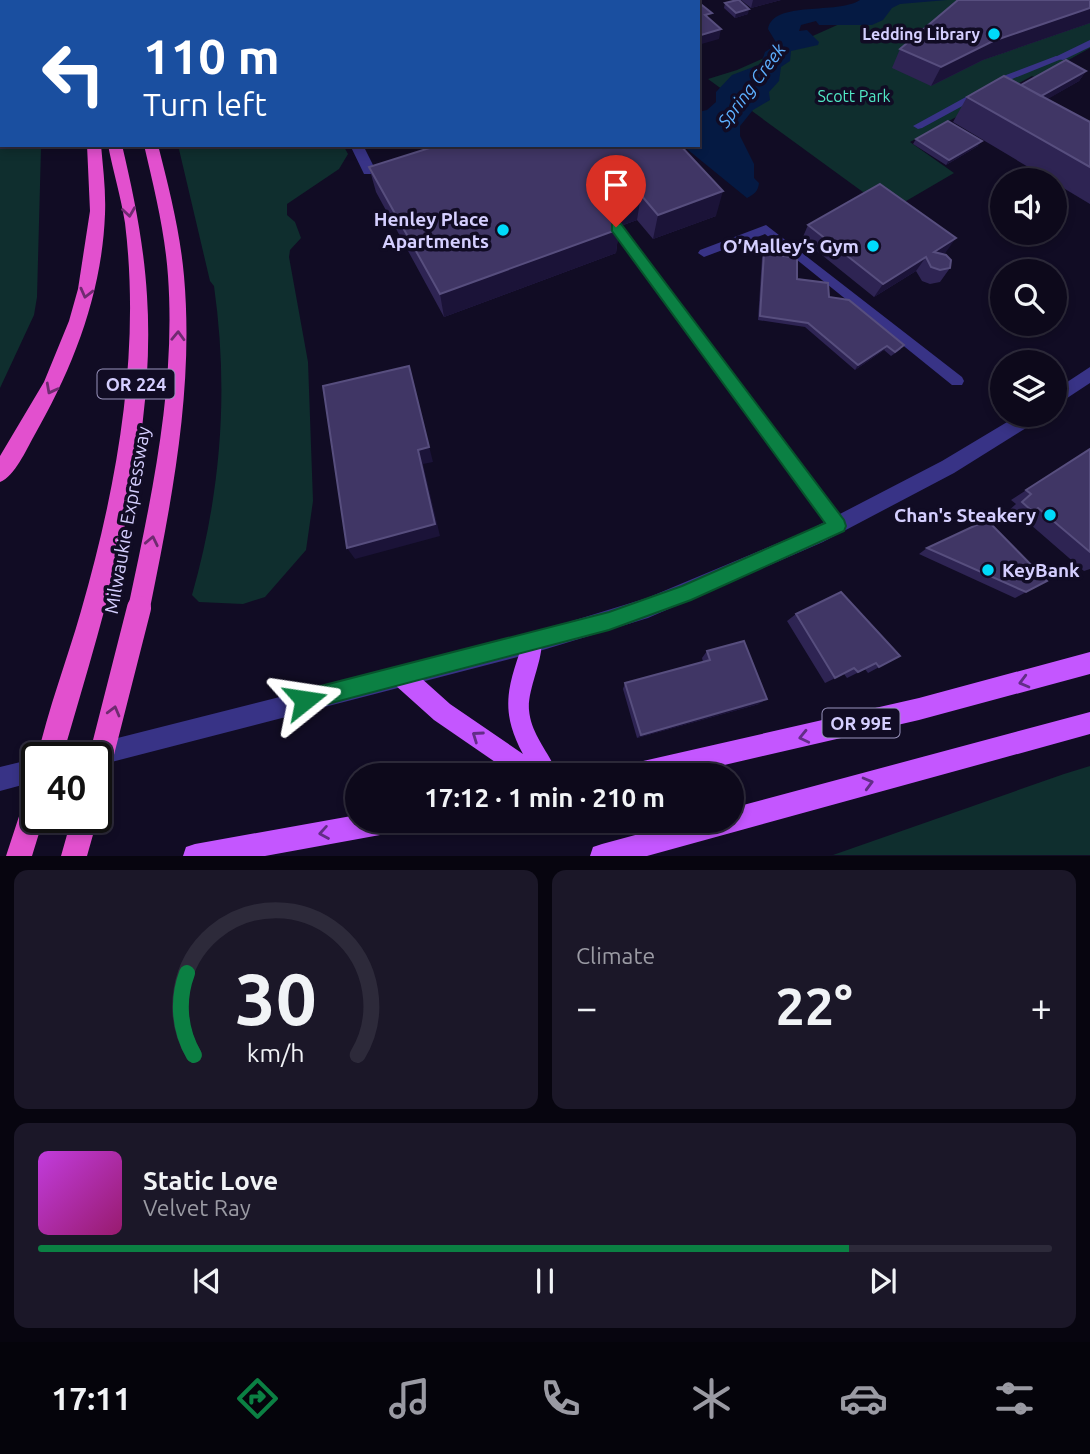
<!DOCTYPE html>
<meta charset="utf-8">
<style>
body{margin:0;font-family:Ubuntu,sans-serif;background:#1b1728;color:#f1f3f6;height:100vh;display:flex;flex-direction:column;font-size:26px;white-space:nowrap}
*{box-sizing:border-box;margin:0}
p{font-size:23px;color:#9a9aa3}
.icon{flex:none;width:38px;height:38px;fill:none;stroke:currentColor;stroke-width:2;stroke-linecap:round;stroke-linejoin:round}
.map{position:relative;height:856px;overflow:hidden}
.drawer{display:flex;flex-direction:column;gap:14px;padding:14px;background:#07050f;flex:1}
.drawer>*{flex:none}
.top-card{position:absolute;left:0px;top:0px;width:700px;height:147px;box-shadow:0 4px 10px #0003,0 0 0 2px #2d2a3a;background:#1a4fa0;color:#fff;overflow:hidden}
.tools{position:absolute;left:990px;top:168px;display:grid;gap:14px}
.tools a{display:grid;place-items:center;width:77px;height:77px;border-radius:50%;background:#0d091b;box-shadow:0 4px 10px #0003,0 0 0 2px #2d2a3a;font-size:35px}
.speed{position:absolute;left:21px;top:742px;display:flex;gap:14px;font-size:35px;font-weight:700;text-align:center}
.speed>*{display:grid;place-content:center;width:91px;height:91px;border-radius:50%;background:#0d091b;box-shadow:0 4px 10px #0003,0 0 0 2px #2d2a3a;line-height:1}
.speed .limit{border:4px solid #111;border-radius:10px;background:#fff;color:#111}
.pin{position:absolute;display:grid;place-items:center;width:60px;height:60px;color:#fff;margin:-72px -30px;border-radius:50% 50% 50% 0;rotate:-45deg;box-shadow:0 0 7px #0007}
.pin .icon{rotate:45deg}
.me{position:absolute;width:77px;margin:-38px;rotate:75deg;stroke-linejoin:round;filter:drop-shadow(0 0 5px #0008)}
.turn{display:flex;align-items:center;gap:24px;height:147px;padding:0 28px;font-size:32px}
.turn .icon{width:91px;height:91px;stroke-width:2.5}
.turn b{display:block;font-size:49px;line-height:60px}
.big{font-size:52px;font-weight:700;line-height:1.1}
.drawer .tile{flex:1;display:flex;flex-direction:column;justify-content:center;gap:10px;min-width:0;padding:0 24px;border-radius:14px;background:#1b1728}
.drawer .dial{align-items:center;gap:0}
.dial svg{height:182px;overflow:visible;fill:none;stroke:#2d2a3a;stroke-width:7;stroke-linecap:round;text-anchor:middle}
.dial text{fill:#f1f3f6;stroke:none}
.song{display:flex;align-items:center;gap:21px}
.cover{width:84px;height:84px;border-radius:10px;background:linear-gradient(135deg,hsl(290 70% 55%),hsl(320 70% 35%))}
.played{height:7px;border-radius:4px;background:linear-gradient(90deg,#0b8043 80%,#2d2a3a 80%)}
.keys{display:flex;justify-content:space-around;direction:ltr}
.heat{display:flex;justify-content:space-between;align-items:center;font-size:38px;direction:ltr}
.drawer .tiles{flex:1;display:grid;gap:14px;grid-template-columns:1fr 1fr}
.tile:last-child{grid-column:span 2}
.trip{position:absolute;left:345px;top:763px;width:399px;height:70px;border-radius:35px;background:#0d091b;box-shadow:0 4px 10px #0003,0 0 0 2px #2d2a3a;font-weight:700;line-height:70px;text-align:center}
.tab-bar{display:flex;height:112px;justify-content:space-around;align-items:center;background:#05040b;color:#9a9aa3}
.tab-bar .icon{width:49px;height:49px}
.tab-bar .selected{color:#0b8043}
.tab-bar b{font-size:32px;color:#f1f3f6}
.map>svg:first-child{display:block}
</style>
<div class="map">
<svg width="1090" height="856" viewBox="0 0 1090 856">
<rect width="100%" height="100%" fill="#110c24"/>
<path fill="#0f2e2e" d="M0,0L49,2H2V145H41V148L37,297L34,315L0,388Z
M893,0H1070L1090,10V48L1036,78L1032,76L910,142L954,173L889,211L708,79L737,70Z
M178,145H343L348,154L339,169L287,204V215L295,222L301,238L290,250L289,257L308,362L313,501L306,550L265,597L243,604L199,602L192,595C221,493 229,392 214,286L210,281Z
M1090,766V855H833L1064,774Z"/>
<path fill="#051a43" d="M860,0H947L900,4L892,8L883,20L872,25H819L816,21L801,25L799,31L807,30L819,42L818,45L791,51L790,61L781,67L779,81L769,92L770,100L753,110L740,126V136L754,164V178L759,183C758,191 755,194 747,198L682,145H698V112L707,110L716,102V92L732,75L761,64L765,52L777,44L768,29C773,0 838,15 860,0Z"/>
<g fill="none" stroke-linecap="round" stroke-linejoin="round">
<path fill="#383386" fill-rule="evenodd" d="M537,0H546L547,2H538Z
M1056,56L1064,58L1012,79L922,128L918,129L913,126L1006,75Z
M616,223L620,224L843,520L846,525L843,530L838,532L833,530L612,230V224Z
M766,225L962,377L964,381L962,385H952L765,234L704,257L698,253L700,250Z"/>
<path fill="#383386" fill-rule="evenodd" d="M506,0H522L505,2Z
M1090,40V47L1063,60L1053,58Z
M350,145H363L376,171L374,174H364Z"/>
<path fill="#383386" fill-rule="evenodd" d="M1090,367V383L1055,406V390Z
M1019,415H1042L1039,420L954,473L823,542L648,618L533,653L96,766V758H71L74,750L82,747L533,633L647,598L809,530L942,461Z
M37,758V781L0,791V767Z"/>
<path fill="#c456ff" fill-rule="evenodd" d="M533,633L540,636C547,653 527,688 529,710C531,735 550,753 558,775H514L434,720L395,685L392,677L395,669L403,666L411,669L450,704L523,754C500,711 507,688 523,643L526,636Z
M1090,652V674L919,720L681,775H619L622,767L630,764L919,698Z
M1090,712V734L647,856H590L593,847L602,844L687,821H732V808Z
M357,815V821H403L399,829L391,833L265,856H183L186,847L195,844Z"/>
<path fill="#e250ce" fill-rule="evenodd" d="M71,0H83V2H71Z
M108,0H120L121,2H109Z
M87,145H101C103,168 106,191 105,214C102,294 73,368 34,436C26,450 15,476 0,482V456L44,382L69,321L78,289L90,211Z
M108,145H122C134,196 144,245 147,296C157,448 104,614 62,758L37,759C48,709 67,660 81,611C117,486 141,354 125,223C121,197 113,171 108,145Z
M144,145H158C169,188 180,231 184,276C194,388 172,499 150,608L147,616L139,619L131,616L128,608C151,499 176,388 168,276C165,232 154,188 144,145Z
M37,785V817H44L32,856H6L28,789Z
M96,813L98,817L87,856H61L72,817H96Z"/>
<path stroke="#e250ce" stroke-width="24" d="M96,777L139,608"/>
</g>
<path fill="#2e2453" d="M741,0H781L751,8Z
M1090,0V23L983,60L931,86L892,68L900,49Z
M725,3L748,14L735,18L724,8Z
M1086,71L1079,81L1047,99L1090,122V204L1055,183V180H1050L953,122L967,97Z
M916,139L978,146L946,165L913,144Z
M680,145L716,216L653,239L637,220L618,227L619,229L616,253L444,317L376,192L369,167Z
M808,225L946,252L942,254L950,268L940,282L930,284L922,281L916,271L874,297L802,239Z
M764,253L797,279L829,297L901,349L891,356L884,350L855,370L805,327L758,320L762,258Z
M1090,449V569L1084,571L1023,518L1018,521L1007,512L1016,504L1011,500Z
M927,548L1047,581L1015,598L919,554Z
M796,614L900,656L868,673L865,669L847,678L844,674L825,683L787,621Z
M707,651L759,704L637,738L623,689L625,683L703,662L702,658Z"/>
<path fill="#1b1338" d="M753,0H781L751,8Z
M1090,8V23L983,60L931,86L941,67L993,41Z
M749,9L748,14L735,18L736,13Z
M721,29L719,39L698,45V36Z
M1086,71L1079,81L1022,114L1028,103Z
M982,141L978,146L946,165L949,160Z
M723,191L716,216L653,239L658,215Z
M641,195L637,220L601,233L603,208Z
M619,229L616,253L444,317L440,294Z
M956,238L946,252L929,263L934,252Z
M926,257L916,271L874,297L883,284Z
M887,346L884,350L855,370L858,365Z
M409,366L433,462L423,464L440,536L355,559L347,548L418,450Z
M767,699L759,704L637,738L641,735Z"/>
<path fill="#403665" stroke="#574e7e" stroke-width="2" d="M308,0H335L337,2H302Z
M343,0H377L370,2H344Z
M412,0H426L418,2H413Z
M567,0H632L634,2H560Z
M737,0H739L749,9L736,13L725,3Z
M958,0H1090V8L993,41L941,67L900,49Z
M698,2L712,13L705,15L721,29L698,36Z
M1066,60L1086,71L1041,96L1021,85Z
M1004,76L1090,122V167L967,97Z
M948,121L982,141L949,160L916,139Z
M439,145H680L723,191L658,215L641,195L603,208L619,229L440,294L369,167Z
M880,184L956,238L934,252L946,255L951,260L950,268L940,270L931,267L926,257L883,284L808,225Z
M764,253L797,258V279L828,283L829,297L849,300L904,345L895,352L887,346L858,365L808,323L760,316Z
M409,366L429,447L418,450L435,524L347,548L323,386Z
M1090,449V552L1038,508L1033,512L1022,502L1031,494L1026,490Z
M987,520L1047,581L1026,592L927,548Z
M841,592L900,656L879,667L876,663L858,672L854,668L835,678L796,614Z
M744,641L767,699L641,735L625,683L710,660L707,651Z"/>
<defs><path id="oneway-chevron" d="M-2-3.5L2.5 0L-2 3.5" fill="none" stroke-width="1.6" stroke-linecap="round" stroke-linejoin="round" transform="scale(1.75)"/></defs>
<g stroke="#6f2b70">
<use href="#oneway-chevron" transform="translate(129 212) rotate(82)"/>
<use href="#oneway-chevron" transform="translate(86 293) rotate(104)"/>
<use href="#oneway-chevron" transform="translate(178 336) rotate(-88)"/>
<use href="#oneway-chevron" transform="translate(51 389) rotate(118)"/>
<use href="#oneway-chevron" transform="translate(152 541) rotate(-78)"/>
<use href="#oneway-chevron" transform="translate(114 711) rotate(-75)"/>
</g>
<g stroke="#622d87">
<use href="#oneway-chevron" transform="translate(1024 682) rotate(165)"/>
<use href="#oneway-chevron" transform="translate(477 736) rotate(-145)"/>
<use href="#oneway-chevron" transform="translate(804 737) rotate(167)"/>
<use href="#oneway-chevron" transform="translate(868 783) rotate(-15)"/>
<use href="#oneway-chevron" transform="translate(324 833) rotate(170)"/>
</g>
<path fill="#0b8043" stroke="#07532c" stroke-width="2" d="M616,223L621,224L844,520L846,526L844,531L691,600L609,630L305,710L298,707L295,700L298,693L305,690L609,612L682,586L825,523L612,231V224Z"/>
<g fill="#00dafa" stroke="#110c24" stroke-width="2.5">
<circle cx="994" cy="34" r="7"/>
<circle cx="503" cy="230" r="7"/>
<circle cx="873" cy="246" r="7"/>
<circle cx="1050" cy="515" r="7"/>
<circle cx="988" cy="570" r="7"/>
</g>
<g text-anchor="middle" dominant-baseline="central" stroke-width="7" stroke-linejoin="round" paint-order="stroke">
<g font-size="16" font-weight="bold" fill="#d5cfff" stroke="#110c24" text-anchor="end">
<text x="980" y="34">Ledding Library</text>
</g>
<g font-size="16" fill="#51e9c6" stroke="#110c24">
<text x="854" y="96">Scott Park</text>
</g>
<g font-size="18" font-style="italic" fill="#5db0ff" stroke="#110c24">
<text transform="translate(751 85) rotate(-53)">Spring Creek</text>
</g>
<g fill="#110c24" stroke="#9a94bd" stroke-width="2">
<rect x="97.5" y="369.5" width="77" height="29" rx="5"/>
<rect x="822.5" y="708.5" width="77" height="29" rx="5"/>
</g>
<g font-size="18" font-weight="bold" fill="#d5cfff">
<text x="136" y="384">OR 224</text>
<text x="861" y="723">OR 99E</text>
</g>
<g font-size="19" font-weight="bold" fill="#d5cfff" stroke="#110c24" text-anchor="end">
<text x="489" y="219">Henley Place<tspan x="489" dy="22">Apartments</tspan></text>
<text x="859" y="246">O’Malley’s Gym</text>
<text x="1036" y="515">Chan's Steakery</text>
<text x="1002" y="570" text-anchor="start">KeyBank</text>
</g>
<g font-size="19" fill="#d5cfff" stroke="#110c24">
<text transform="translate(127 520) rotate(-80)">Milwaukie Expressway</text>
</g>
</g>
</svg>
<div class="tools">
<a><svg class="icon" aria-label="sound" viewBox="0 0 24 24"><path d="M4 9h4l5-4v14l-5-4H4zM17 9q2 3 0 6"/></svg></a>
<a><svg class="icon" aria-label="search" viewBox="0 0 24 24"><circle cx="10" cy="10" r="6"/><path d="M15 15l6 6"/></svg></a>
<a><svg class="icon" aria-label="layers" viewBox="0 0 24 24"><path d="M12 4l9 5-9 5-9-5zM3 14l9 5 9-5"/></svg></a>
</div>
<div class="speed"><div class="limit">40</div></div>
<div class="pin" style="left:616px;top:227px;background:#d93025"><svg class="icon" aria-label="arrive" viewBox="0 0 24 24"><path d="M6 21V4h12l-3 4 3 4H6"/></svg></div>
<svg class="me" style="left:305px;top:700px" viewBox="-20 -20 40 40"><path d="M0-17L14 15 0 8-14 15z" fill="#0b8043" stroke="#fff" stroke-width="4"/></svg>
<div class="trip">17:12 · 1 min · 210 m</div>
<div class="top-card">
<div class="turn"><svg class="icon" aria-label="left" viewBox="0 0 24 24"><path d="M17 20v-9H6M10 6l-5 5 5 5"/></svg><div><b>110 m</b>Turn left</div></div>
</div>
</div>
<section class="drawer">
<div class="tiles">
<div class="tile dial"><svg viewBox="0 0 100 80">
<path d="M14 69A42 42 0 1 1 86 69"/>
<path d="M14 69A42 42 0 0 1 11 33" stroke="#0b8043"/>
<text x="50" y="56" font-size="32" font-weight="700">30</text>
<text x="50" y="72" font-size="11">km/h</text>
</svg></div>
<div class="tile"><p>Climate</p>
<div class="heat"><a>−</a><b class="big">22°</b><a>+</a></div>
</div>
<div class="tile">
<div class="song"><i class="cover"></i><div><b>Static Love</b><p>Velvet Ray</p></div></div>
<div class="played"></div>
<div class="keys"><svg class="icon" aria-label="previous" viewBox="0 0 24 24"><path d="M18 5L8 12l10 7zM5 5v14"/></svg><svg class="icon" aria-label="pause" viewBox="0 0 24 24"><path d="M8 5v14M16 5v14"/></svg><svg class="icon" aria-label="next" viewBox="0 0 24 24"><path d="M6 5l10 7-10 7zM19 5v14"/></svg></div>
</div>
</div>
</section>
<nav class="tab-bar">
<b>17:11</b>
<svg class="icon selected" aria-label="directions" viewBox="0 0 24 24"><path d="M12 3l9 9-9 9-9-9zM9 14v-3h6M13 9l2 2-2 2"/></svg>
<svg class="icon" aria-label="music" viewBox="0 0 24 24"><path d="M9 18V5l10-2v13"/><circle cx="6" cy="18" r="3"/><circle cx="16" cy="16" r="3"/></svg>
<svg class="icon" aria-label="phone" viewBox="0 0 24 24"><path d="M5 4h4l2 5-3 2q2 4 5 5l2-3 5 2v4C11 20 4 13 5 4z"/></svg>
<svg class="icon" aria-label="climate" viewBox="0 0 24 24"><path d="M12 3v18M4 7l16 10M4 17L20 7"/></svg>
<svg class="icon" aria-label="car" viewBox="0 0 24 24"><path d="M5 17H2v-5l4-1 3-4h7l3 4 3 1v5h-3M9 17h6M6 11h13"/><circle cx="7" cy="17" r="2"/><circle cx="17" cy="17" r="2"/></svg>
<svg class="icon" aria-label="filters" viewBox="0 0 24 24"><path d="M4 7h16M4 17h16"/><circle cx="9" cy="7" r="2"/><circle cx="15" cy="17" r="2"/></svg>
</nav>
